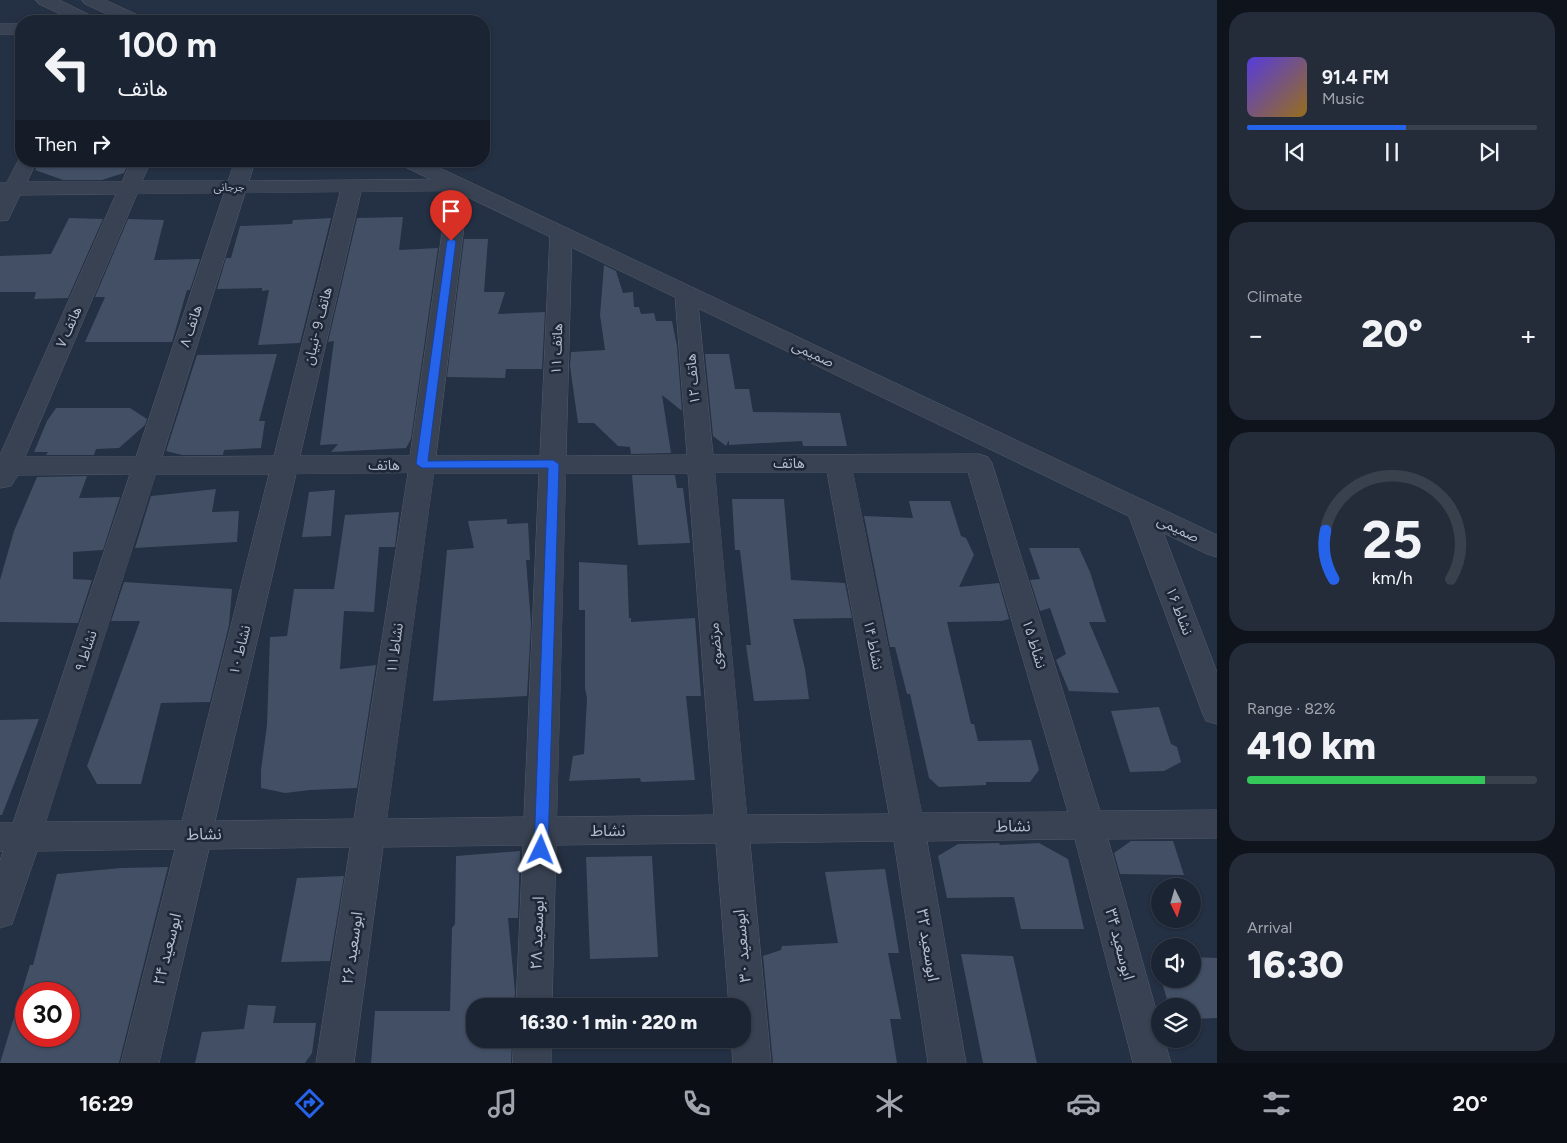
<!DOCTYPE html>
<meta charset="utf-8">
<style>
body{margin:0;font-family:Figtree,"Noto Sans Arabic",sans-serif;background:#242c3a;color:#f1f3f6;height:100vh;display:flex;flex-direction:column;font-size:19px;white-space:nowrap}
*{box-sizing:border-box;margin:0}
p{font-size:16px;color:#a0a4ac}
.icon{flex:none;width:28px;height:28px;fill:none;stroke:currentColor;stroke-width:2;stroke-linecap:round;stroke-linejoin:round}
.map{position:relative;flex:1;overflow:hidden}
.side{display:flex;flex-direction:column;gap:12px;padding:12px;background:#0f141c;width:350px}
.side>*{flex:none}
.top-card{position:absolute;left:15px;top:15px;width:475px;height:152px;border-radius:20px;box-shadow:0 1px 4px #0004,0 0 0 1px #39414d;background:#1b2432;color:#f1f3f6;overflow:hidden}
.needle{width:32px;rotate:175deg}
.fabs{position:absolute;left:1151px;top:878px;display:grid;gap:10px}
.fabs a{display:grid;place-items:center;width:50px;height:50px;border-radius:50%;background:#1b2432;box-shadow:0 1px 4px #0004,0 0 0 1px #39414d;font-size:25px}
.speed{position:absolute;left:15px;top:982px;display:flex;gap:10px;font-size:25px;font-weight:700;text-align:center}
.speed>*{display:grid;place-content:center;width:65px;height:65px;border-radius:50%;background:#1b2432;box-shadow:0 1px 4px #0004,0 0 0 1px #39414d;line-height:1}
.speed .limit{border:8px solid #d22;background:#fff;color:#111}
.pin{position:absolute;display:grid;place-items:center;width:42px;height:42px;color:#fff;margin:-51px -21px;border-radius:50% 50% 50% 0;rotate:-45deg;box-shadow:0 0 5px #0007}
.pin .icon{rotate:45deg}
.me{position:absolute;width:55px;margin:-28px;rotate:2deg;stroke-linejoin:round;filter:drop-shadow(0 0 4px #0008)}
.turn{display:flex;align-items:center;gap:18px;height:105px;padding:0 20px;font-size:22px}
.turn .icon{width:65px;height:65px;stroke-width:2.5}
.turn b{display:block;font-size:35px;line-height:42px}
.then{display:flex;align-items:center;height:48px;padding:0 20px;background:#0003;gap:10px;font-size:19px}
.big{font-size:38px;font-weight:800;line-height:1.1}
.side .widget{flex:1;display:flex;flex-direction:column;justify-content:center;gap:8px;min-width:0;padding:0 18px;border-radius:20px;background:#242c3a}
.side .dial{align-items:center;gap:0}
.dial svg{height:130px;overflow:visible;fill:none;stroke:#39414d;stroke-width:7;stroke-linecap:round;text-anchor:middle}
.dial text{fill:#f1f3f6;stroke:none}
.song{display:flex;align-items:center;gap:15px}
.cover{width:60px;height:60px;border-radius:8px;background:linear-gradient(135deg,hsl(250 70% 55%),hsl(40 70% 35%))}
.played{height:5px;border-radius:2px;background:linear-gradient(90deg,#2563eb 55%,#39414d 55%)}
.keys{display:flex;justify-content:space-around;direction:ltr}
.heat{display:flex;justify-content:space-between;align-items:center;font-size:28px;direction:ltr}
.charge{height:8px;border-radius:4px;background:linear-gradient(90deg,#34c759 82%,#39414d 0)}
.trip{position:absolute;left:466px;top:998px;width:285px;height:50px;border-radius:20px;background:#1b2432;box-shadow:0 1px 4px #0004,0 0 0 1px #39414d;font-weight:800;line-height:50px;text-align:center}
.tab-bar{display:flex;height:80px;justify-content:space-around;align-items:center;background:#0b0e14;color:#a0a4ac}
.tab-bar .icon{width:35px;height:35px}
.tab-bar .current{color:#2563eb}
.tab-bar b{font-size:22px;color:#f1f3f6}
main{display:flex;flex:1;min-height:0}
.map>svg:first-child{display:block}
</style>
<main>
<div class="map">
<svg width="1217" height="1063" viewBox="0 0 1217 1063">
<rect width="100%" height="100%" fill="#243043"/>
<path fill="#424f65" fill-rule="evenodd" d="M39,162H129L124,173L102,180H63L35,170Z
M403,217L399,250L438,248L411,439L406,448L331,452L338,444L320,445L334,341L328,342L357,218Z
M69,218L103,219L68,298L34,299L36,292H0V256L51,254Z
M331,218L300,343L258,345L269,290L262,291V288L217,289L226,258H231L240,226L292,224L293,220Z
M128,219L164,220L154,260L200,259L190,290H187L172,342H85L105,297H95Z
M464,239H488L484,292H505L498,314L545,312L542,369H506L505,378L447,377Z
M604,265L616,271L623,293L633,292L634,307H639L641,314L654,313L656,321H672L677,346L682,411L662,395L671,453L631,454L630,447L618,446L594,423H578L570,366L571,352L605,350L600,315Z
M277,354L259,421H265L261,448L224,450L223,455H182L166,451L197,355Z
M705,354H729L735,389H749L753,412L840,413L847,446H803L802,441L729,445V440L726,446L713,436Z
M56,408H130L147,419L145,425L119,448L96,449L94,455H46L48,452H34L47,421Z
M632,475H675L677,488H683L690,543L638,545Z
M87,476L79,498L120,497L103,550L73,552V579L92,580L78,623L0,622V580L14,531L37,477Z
M216,489L212,512L239,511L237,542L135,548L151,496Z
M335,490L331,536L302,537L309,492Z
M732,499H784L791,580L845,583L852,618L793,619L805,669L809,699L754,701L746,645H751L740,550H735Z
M909,501H950L961,536L966,538L974,555L959,587L999,583L1009,619L1002,621L947,622L971,724H974L978,741L1031,740L1039,770L1030,782H986V785L939,787L929,778L910,694H907L895,647H890L864,516L913,518Z
M399,512L395,547H379L374,612L344,611L340,669L376,665L357,788L310,790L285,793L261,788V770L267,725L270,637L287,636L294,589H334L345,515Z
M507,519V524L528,523L530,560H526L531,623L527,696L433,701L447,550L474,548L468,521Z
M1029,548H1079L1090,572L1106,622H1089L1119,693L1069,691L1056,660L1066,654L1050,608L1040,611L1030,580L1040,579Z
M579,562L627,565L629,618H631V622L695,618L701,696H686L695,780L641,782L640,778L569,781L573,756L584,754L587,698L585,688V610H579Z
M124,582L232,589L229,625L210,702L161,703L141,784H97L87,766L140,621H111Z
M1159,707L1171,744L1177,747L1181,762L1164,771L1130,772L1111,711Z
M39,719L2,815H0V720Z
M1131,841H1173L1184,875L1120,874L1114,853Z
M999,843L1000,845L1039,843L1068,859L1084,929H1021L1014,897L947,898L938,856L958,844Z
M520,851L518,918H508L515,992L514,1006H475V1039H512L511,1063H371L375,1011H450L452,928L455,924L456,856Z
M652,856L658,957L590,959L586,857Z
M168,867L119,1063H0L30,965H33L57,874L121,868ZM26,994H69V1036H26Z
M885,869L899,953H888L901,1019H890L897,1063H773L763,956L781,950L782,946L838,943L825,872Z
M344,876L330,961L281,962L297,878Z
M961,954L1013,956L1037,1063H983Z
M1192,957L1217,958V1018L1192,1019V1006H1169L1161,979H1192Z
M248,1005L276,1006L273,1023H316L312,1053L305,1063H195L202,1032L244,1029Z"/>
<g fill="none" stroke-linecap="round" stroke-linejoin="round">
<defs>
<path id="minor" d="M0,24H21V34H0Z
M21,156V161H37L27,182H122L131,161H151L142,181H228L235,161H255L249,181L459,179L466,181L469,185L436,456H540L550,234L553,229L561,227L569,229L572,234L566,456L687,455L675,294L678,289L686,287L694,289L697,294L713,455L979,454L988,457L992,463L1100,811L1217,810V838L1108,839L1160,1024V1039H1164L1171,1063H1133L1075,839L927,841L966,1063H928L894,841L750,843L771,1063H733L731,1039H742V1006H729L716,843L556,845L552,1006H516L523,845L383,847L354,1063H316L350,847L209,849L159,1063H121L175,849L37,851L12,924L0,928V861L3,851H0V823H13L130,474L18,475L11,486L0,488V455L116,194L20,195L8,220L0,221V183H6ZM448,191L410,456H300L361,192ZM340,192L274,456L162,457L245,193ZM224,193L136,457H25L137,194ZM715,472H827L889,814L747,815ZM853,472H968L1068,812L922,813ZM408,473L354,819L215,821L296,474ZM434,473H539L524,817L387,819ZM566,473H688L714,815L557,817ZM156,474H269L182,821L46,822Z
M1141,502L1151,504L1155,511L1217,672V724L1206,721L1202,712L1127,511L1131,504Z
M514,1039H551V1063H513Z"/>
<path id="tertiary" d="M36,0H59L94,17L97,21H75L39,4Z
M82,0H105L142,17L145,21H122L85,4Z
M398,161H425L1217,535V557L1207,554L401,165Z"/>
</defs>
<use href="#minor" stroke="#535d6c" stroke-width="1"/>
<use href="#tertiary" stroke="#535d6c" stroke-width="1"/>
<use href="#minor" fill="#384252" fill-rule="evenodd"/>
<use href="#tertiary" fill="#384252" fill-rule="evenodd"/>
</g>
<path fill="#2563eb" stroke="#184099" d="M451,238L456,241L428,461L553,460L559,464L548,850L546,854L541,856L536,854L534,850L548,468H422L416,464L447,241Z"/>
<g text-anchor="middle" dominant-baseline="central" stroke-width="5" stroke-linejoin="round" paint-order="stroke">
<g font-size="11" fill="#b5bdcc" stroke="#1d2737">
<text x="229" y="187">جرجانی</text>
</g>
<g font-size="14" fill="#b5bdcc" stroke="#1d2737">
<text transform="translate(191 326) rotate(-72)">هاتف ۸</text>
<text transform="translate(318 326) rotate(-76)">هاتف 9 -نبیان</text>
<text transform="translate(69 327) rotate(-66)">هاتف ۷</text>
<text transform="translate(557 349) rotate(-88)">هاتف ۱۱</text>
<text transform="translate(813 354) rotate(25)">صمیمی</text>
<text transform="translate(693 379) rotate(-95)">هاتف ۱۲</text>
<text x="789" y="463">هاتف</text>
<text x="384" y="465">هاتف</text>
<text transform="translate(1178 529) rotate(25)">صمیمی</text>
<text transform="translate(1179 611) rotate(69)">نشاط ۱۶</text>
<text transform="translate(1034 644) rotate(73)">نشاط ۱۵</text>
<text transform="translate(873 645) rotate(79)">نشاط ۱۴</text>
<text transform="translate(716 646) rotate(-95)">مرتضوی</text>
<text transform="translate(395 648) rotate(-82)">نشاط ۱۱</text>
<text transform="translate(240 650) rotate(-76)">نشاط ۱۰</text>
<text transform="translate(86 651) rotate(-72)">نشاط ۹</text>
</g>
<g font-size="16" fill="#b5bdcc" stroke="#1d2737">
<text transform="translate(1013 826) rotate(-1)">نشاط</text>
<text x="608" y="830">نشاط</text>
<text transform="translate(204 834) rotate(-1)">نشاط</text>
<text transform="translate(537 933) rotate(-88)">ابوسعید ۲۸</text>
<text transform="translate(1120 944) rotate(75)">ابوسعید ۳۴</text>
<text transform="translate(928 945) rotate(81)">ابوسعید ۳۲</text>
<text transform="translate(742 946) rotate(-95)">ابوسعید ۳۰</text>
<text transform="translate(352 948) rotate(-82)">ابوسعید ۲۶</text>
<text transform="translate(167 949) rotate(-76)">ابوسعید ۲۴</text>
</g>
</g>
</svg>
<div class="fabs">
<a><svg class="needle" viewBox="-14 -14 28 28"><path d="M0-13l5 13h-10z" fill="#e53935"/><path d="M0 13l5-13h-10z" fill="#a0a4ac"/></svg></a>
<a><svg class="icon" aria-label="sound" viewBox="0 0 24 24"><path d="M4 9h4l5-4v14l-5-4H4zM17 9q2 3 0 6"/></svg></a>
<a><svg class="icon" aria-label="layers" viewBox="0 0 24 24"><path d="M12 4l9 5-9 5-9-5zM3 14l9 5 9-5"/></svg></a>
</div>
<div class="speed"><div class="limit">30</div></div>
<div class="pin" style="left:451px;top:241px;background:#d93025"><svg class="icon" aria-label="arrive" viewBox="0 0 24 24"><path d="M6 21V4h12l-3 4 3 4H6"/></svg></div>
<svg class="me" style="left:541px;top:850px" viewBox="-20 -20 40 40"><path d="M0-17L14 15 0 8-14 15z" fill="#2563eb" stroke="#fff" stroke-width="4"/></svg>
<div class="trip">16:30 · 1 min · 220 m</div>
<div class="top-card">
<div class="turn"><svg class="icon" aria-label="left" viewBox="0 0 24 24"><path d="M17 20v-9H6M10 6l-5 5 5 5"/></svg><div><b>100 m</b>هاتف</div></div>
<div class="then">Then<svg class="icon" aria-label="right" viewBox="0 0 24 24"><path d="M7 20v-9h11M14 6l5 5-5 5"/></svg></div>
</div>
</div>
<section class="side">
<div class="widget">
<div class="song"><i class="cover"></i><div><b>91.4 FM</b><p>Music</p></div></div>
<div class="played"></div>
<div class="keys"><svg class="icon" aria-label="previous" viewBox="0 0 24 24"><path d="M18 5L8 12l10 7zM5 5v14"/></svg><svg class="icon" aria-label="pause" viewBox="0 0 24 24"><path d="M8 5v14M16 5v14"/></svg><svg class="icon" aria-label="next" viewBox="0 0 24 24"><path d="M6 5l10 7-10 7zM19 5v14"/></svg></div>
</div>
<div class="widget"><p>Climate</p>
<div class="heat"><a>−</a><b class="big">20°</b><a>+</a></div>
</div>
<div class="widget dial"><svg viewBox="0 0 100 80">
<path d="M14 69A42 42 0 1 1 86 69"/>
<path d="M14 69A42 42 0 0 1 9 39" stroke="#2563eb"/>
<text x="50" y="56" font-size="32" font-weight="700">25</text>
<text x="50" y="72" font-size="11">km/h</text>
</svg></div>
<div class="widget"><p>Range · 82%</p><b class="big">410 km</b><div class="charge"></div></div>
<div class="widget"><p>Arrival</p><b class="big">16:30</b></div>
</section>
</main>
<nav class="tab-bar">
<b>16:29</b>
<svg class="icon current" aria-label="directions" viewBox="0 0 24 24"><path d="M12 3l9 9-9 9-9-9zM9 14v-3h6M13 9l2 2-2 2"/></svg>
<svg class="icon" aria-label="music" viewBox="0 0 24 24"><path d="M9 18V5l10-2v13"/><circle cx="6" cy="18" r="3"/><circle cx="16" cy="16" r="3"/></svg>
<svg class="icon" aria-label="phone" viewBox="0 0 24 24"><path d="M5 4h4l2 5-3 2q2 4 5 5l2-3 5 2v4C11 20 4 13 5 4z"/></svg>
<svg class="icon" aria-label="climate" viewBox="0 0 24 24"><path d="M12 3v18M4 7l16 10M4 17L20 7"/></svg>
<svg class="icon" aria-label="car" viewBox="0 0 24 24"><path d="M5 17H2v-5l4-1 3-4h7l3 4 3 1v5h-3M9 17h6M6 11h13"/><circle cx="7" cy="17" r="2"/><circle cx="17" cy="17" r="2"/></svg>
<svg class="icon" aria-label="filters" viewBox="0 0 24 24"><path d="M4 7h16M4 17h16"/><circle cx="9" cy="7" r="2"/><circle cx="15" cy="17" r="2"/></svg>
<b>20°</b>
</nav>
